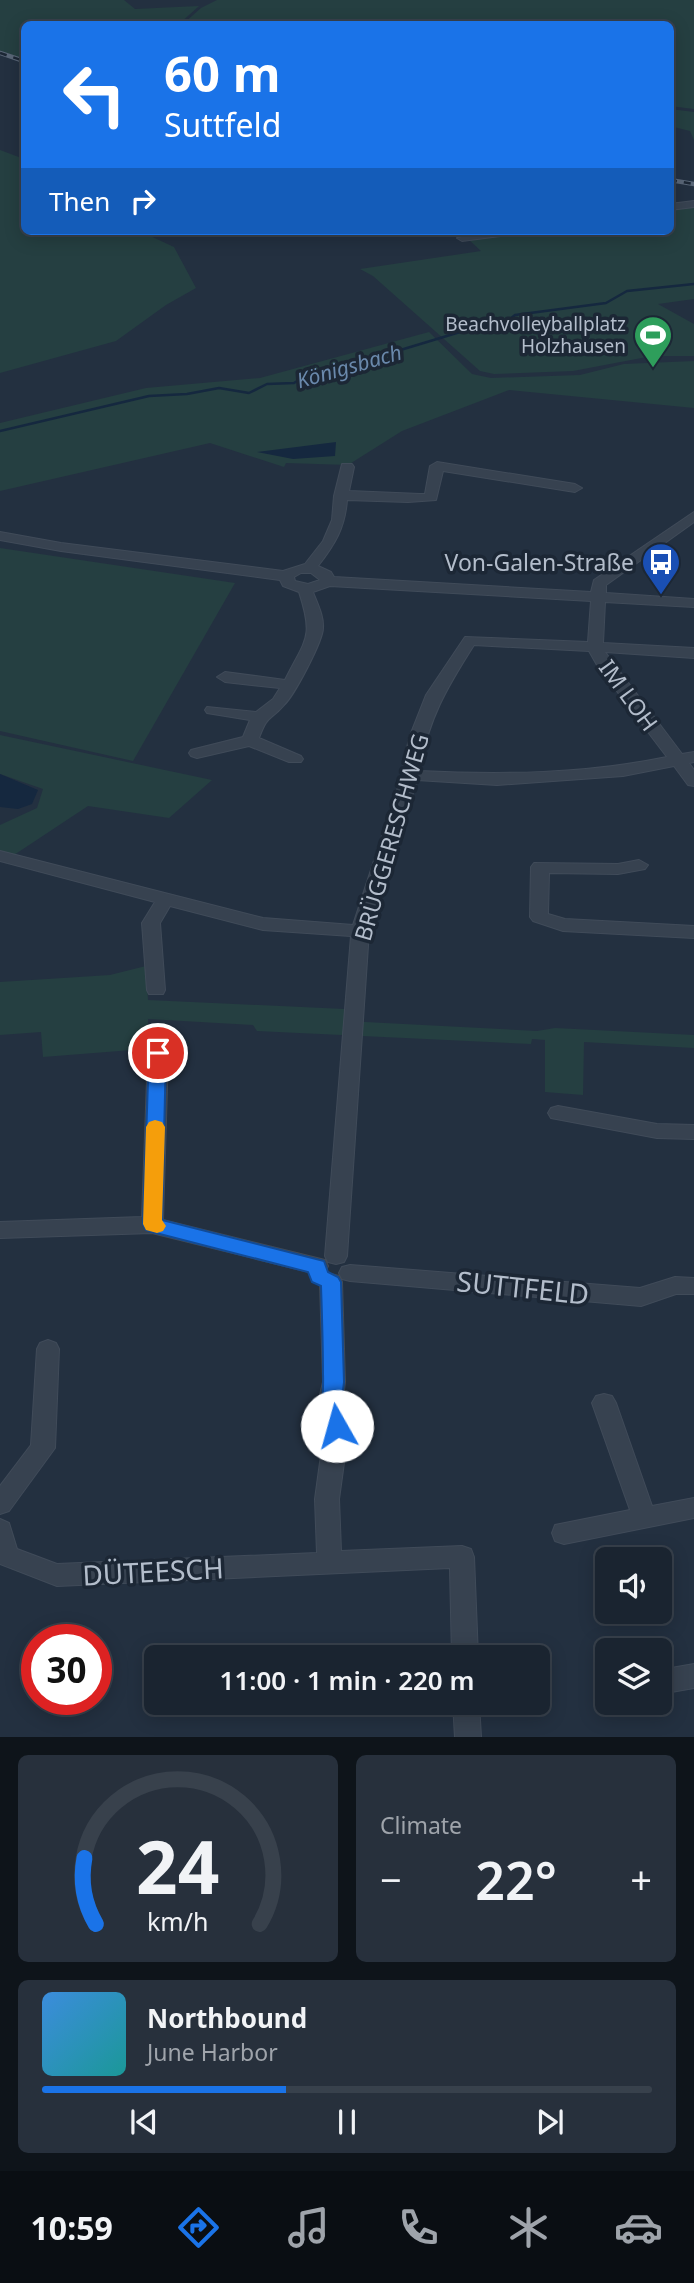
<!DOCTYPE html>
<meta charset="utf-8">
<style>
body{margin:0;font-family:"Noto Sans",sans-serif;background:#27303c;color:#f1f3f6;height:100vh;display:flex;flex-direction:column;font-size:26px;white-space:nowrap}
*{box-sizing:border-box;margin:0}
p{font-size:23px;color:#9fa4ab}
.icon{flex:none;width:38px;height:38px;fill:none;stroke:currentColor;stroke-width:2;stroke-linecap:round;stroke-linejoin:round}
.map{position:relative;height:1737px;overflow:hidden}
.side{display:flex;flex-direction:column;gap:18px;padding:18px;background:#0e141a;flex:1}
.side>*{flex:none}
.top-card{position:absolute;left:21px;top:21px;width:653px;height:214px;border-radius:10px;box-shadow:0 4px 18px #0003,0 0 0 2px #38414c;background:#1a73e8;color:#fff;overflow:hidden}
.tools{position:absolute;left:595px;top:1547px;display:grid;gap:14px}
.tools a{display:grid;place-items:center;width:77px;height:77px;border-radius:10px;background:#1a2430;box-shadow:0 4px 18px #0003,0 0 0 2px #38414c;font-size:35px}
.speed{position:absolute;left:21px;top:1624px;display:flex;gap:14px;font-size:35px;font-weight:700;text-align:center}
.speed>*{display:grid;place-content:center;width:91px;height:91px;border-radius:50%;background:#1a2430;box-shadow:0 4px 18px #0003,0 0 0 2px #38414c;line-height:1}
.speed .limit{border:10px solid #d22;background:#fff;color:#111}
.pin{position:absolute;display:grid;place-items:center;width:60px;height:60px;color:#fff;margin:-30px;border:4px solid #fff;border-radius:50%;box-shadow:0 2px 7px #0007}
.me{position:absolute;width:77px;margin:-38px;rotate:353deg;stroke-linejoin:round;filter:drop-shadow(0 0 5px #0008)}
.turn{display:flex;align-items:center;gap:24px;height:147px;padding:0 28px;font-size:32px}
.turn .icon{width:91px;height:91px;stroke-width:2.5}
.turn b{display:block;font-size:49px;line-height:60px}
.then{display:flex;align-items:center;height:66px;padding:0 28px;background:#0003;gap:14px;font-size:26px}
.big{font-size:52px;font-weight:600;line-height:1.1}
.side .widget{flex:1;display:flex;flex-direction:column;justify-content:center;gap:10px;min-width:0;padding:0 24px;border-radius:10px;background:#27303c}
.side .dial{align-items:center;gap:0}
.dial svg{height:182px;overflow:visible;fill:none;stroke:#38414c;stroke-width:7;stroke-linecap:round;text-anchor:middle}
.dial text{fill:#f1f3f6;stroke:none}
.song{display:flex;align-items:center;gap:21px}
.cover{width:84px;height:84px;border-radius:10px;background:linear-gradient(135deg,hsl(210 70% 55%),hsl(180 70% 35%))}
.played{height:7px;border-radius:4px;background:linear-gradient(90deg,#1a73e8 40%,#38414c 40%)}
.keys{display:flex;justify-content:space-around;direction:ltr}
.heat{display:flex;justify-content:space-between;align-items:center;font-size:38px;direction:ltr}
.side .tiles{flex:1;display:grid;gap:18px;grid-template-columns:1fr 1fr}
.widget:last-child{grid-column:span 2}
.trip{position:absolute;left:144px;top:1645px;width:406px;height:70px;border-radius:10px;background:#1a2430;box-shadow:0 4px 18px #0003,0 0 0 2px #38414c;font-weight:600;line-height:70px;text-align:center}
.dock{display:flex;height:112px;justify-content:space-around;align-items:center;background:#0a0e13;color:#9fa4ab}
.dock .icon{width:49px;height:49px}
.dock .selected{color:#1a73e8}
.dock b{font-size:32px;color:#f1f3f6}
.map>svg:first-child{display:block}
</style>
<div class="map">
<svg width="694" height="1737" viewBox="0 0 694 1737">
<rect width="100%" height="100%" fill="#233040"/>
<path fill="#253f41" d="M0,0H124L135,9L199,6L179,24H24V59L0,51Z
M217,0H694V109L670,106V24H183L201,8Z
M670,109L694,112V140L690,131L670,126Z
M0,150L24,159V231H149L146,234L174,247L196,288L166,305L116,341L0,373Z
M694,206V299L658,304L694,324V356H652L573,371L494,374L480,371L373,276L360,269L481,251L468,239L529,231H670V210Z
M429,332L472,374L491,378L580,375L624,364L694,361V408L509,390L402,431L348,465L286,463L284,467L210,443L0,491V423L146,388L260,378Z
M0,548L235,583L133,761L0,731Z
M0,735L212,780L169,818L88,806L14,855L0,851V825L37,808L43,789L0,774Z
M146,966L148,1000L344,1009L346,1021L537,1031L555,1028L694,1035V1048L584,1042L583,1095L545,1092V1040L532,1039L531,1044L257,1031L253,1025L148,1019V1037L133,1038L132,1050L43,1057L41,1032L0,1035V982L110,975Z"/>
<path fill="#15283f" d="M336,442L335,456L293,459L257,452Z
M0,774L38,790L32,804L18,809L0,807Z"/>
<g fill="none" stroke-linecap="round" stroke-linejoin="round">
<path stroke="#15283f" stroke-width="2.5" d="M0,431L149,396L187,394L219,388L249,393L267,384L294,383L308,374L337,372L354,364L480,326L505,323L515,315L606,303L627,291L694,284"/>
<defs>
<path id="minor" d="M694,201V207L670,210V204Z
M491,231H520L515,234L462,241L457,238Z
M437,462L575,484L582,488L575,492L443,471L436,500L408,502L347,500C345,528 335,544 318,566L331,572L334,577L591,592L594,580L694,512V522L606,585V593L694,599V607L605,602L603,643L694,648V658L605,652L682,754L694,752V762L689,763L694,770V786L688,785L674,766L623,776L497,785L417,780L369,931L347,1256L344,1262L336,1264L328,1262L325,1256L351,936L263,930L170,906L160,923L165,990L163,994H149L147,990L142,923L155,902L0,861V851L263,918L353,925L402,775L409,738L426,695L465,637L588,642L591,601L330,586L313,592C317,603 324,616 323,628C323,641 294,696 284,705C269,722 268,714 259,738L301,756L303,759L301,762H289L249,746L197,758L191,756L189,753L191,750L243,737L250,720L207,713L205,710L207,707L256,712L273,699L280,688L225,682L217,677L225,672L285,680C306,638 314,638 299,592L283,586L280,580L61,551L0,540V532L61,543L283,571L305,564L323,541L332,520L334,496L342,464H352L354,467L349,491L420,494H425L430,466ZM301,573H311L320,580L308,584L295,581L294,577ZM474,645L589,651L597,665L667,757C585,774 502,775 419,771C429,718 446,689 474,645Z
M639,860L648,865L645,869L618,874L549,873L548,914L565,919L694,926V938L563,931L533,921L530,917L531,867L534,863L618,864Z
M158,1046L165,1048L168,1053L163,1220L325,1260L328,1266L325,1272L317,1274L152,1233L0,1238V1222L142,1217L148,1053L151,1048Z
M558,1106L657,1124L694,1125V1139L657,1138L551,1118L548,1113L551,1108Z
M350,1265L640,1288L675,1277L694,1278V1294H676L641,1306L350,1281L342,1279L339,1273L342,1267Z
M331,1274L339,1276L342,1282L345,1382L343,1399L349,1426L339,1499L341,1551L462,1546L471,1549L474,1557L478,1657H452L450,1568L57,1586L0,1564V1519L9,1523L17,1549L57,1564L317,1553L315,1499L325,1426L319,1399L323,1382L320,1282L323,1276Z
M48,1340L56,1343L59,1349L55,1448L9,1511L0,1514V1486L31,1445L37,1349L40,1343Z
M604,1394L612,1396L616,1403L652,1506L694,1498V1518L564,1544L555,1541L552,1533L555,1525L630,1510L592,1403L596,1396Z
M694,1664V1688L660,1694V1670Z
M453,1703H479L481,1737H455Z"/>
</defs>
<use href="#minor" stroke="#404b59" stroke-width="2"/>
<use href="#minor" fill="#374250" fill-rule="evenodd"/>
<defs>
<path id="rail" d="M0,53L24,61
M670,180L694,184"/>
</defs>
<use href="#rail" stroke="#596677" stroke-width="4.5"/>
<use href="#rail" stroke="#1c2735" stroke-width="2.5" stroke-dasharray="7" stroke-linecap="butt"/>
</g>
<path fill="#1a73e8" stroke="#114b97" stroke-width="2" d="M158,1047L166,1053L162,1220L324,1261L328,1272L338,1277L341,1282L344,1382L342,1399L347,1426L344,1432L337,1435L329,1432C319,1413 324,1394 323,1374C323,1344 322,1315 321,1286L312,1282L308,1272L152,1232L146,1230L143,1224L149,1053Z"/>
<path fill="#f59e0b" d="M155,1120L162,1122L165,1127L162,1220L166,1226L163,1231L157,1233L146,1230L143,1224L146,1127L149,1122Z"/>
<defs>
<symbol id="stadium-pin" viewBox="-11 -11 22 30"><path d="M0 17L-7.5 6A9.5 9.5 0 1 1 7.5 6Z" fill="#2e9e5b" stroke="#1c2735"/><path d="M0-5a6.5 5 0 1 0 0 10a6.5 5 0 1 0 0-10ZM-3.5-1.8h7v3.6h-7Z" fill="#fff"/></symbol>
<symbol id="bus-pin" viewBox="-11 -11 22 30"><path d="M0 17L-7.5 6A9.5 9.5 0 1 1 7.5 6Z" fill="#1a4fb4" stroke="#1c2735"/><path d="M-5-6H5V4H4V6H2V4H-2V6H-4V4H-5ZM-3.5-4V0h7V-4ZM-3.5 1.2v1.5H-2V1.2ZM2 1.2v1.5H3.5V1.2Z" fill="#fff"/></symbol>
</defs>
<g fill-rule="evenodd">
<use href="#stadium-pin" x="631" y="313" width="44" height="60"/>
<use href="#bus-pin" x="639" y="540" width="44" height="60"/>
</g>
<g text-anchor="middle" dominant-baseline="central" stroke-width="7" stroke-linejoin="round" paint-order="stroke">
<g font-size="19" fill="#b3bdcb" stroke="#1c2735" text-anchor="end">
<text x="626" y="324">Beachvolleyballplatz<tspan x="626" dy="22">Holzhausen</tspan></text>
</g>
<g font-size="21" font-style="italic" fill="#6a89ac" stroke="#1c2735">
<text transform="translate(349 366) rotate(-16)">Königsbach</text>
</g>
<g font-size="23" fill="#b3bdcb" stroke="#1c2735" text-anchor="end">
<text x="634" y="562">Von-Galen-Straße</text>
</g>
<g font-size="23" fill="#b3bdcb" stroke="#1c2735">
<text transform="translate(629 695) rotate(54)">IM LOH</text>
<text transform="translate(391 837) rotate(-74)">BRÜGGERESCHWEG</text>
</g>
<g font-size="28" fill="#b3bdcb" stroke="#1c2735">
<text transform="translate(523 1287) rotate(6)">SUTTFELD</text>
<text transform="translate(153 1571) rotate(-3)">DÜTEESCH</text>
</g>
</g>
</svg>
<div class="tools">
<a><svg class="icon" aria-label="sound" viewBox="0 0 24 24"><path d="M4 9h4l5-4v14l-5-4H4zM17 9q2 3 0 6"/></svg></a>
<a><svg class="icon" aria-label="layers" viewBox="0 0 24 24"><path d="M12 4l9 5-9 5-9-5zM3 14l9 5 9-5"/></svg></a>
</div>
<div class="speed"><div class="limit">30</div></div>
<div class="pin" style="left:158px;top:1053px;background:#d93025"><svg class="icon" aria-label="arrive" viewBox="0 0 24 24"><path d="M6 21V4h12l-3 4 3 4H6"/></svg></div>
<svg class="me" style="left:337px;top:1426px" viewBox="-20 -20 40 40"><circle r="19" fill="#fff"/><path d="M0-13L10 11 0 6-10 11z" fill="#1a73e8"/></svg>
<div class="trip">11:00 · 1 min · 220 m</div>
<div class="top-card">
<div class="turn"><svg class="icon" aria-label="left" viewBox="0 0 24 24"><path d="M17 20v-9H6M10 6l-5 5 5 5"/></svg><div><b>60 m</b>Suttfeld</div></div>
<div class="then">Then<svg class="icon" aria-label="right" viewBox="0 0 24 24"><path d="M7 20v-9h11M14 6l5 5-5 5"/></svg></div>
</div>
</div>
<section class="side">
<div class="tiles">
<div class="widget dial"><svg viewBox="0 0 100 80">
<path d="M14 69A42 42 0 1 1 86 69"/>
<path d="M14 69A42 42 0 0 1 9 40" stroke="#1a73e8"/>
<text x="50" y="56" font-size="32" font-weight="700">24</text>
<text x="50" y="72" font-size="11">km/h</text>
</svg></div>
<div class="widget"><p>Climate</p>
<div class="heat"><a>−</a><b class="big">22°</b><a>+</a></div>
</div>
<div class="widget">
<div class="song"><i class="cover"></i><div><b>Northbound</b><p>June Harbor</p></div></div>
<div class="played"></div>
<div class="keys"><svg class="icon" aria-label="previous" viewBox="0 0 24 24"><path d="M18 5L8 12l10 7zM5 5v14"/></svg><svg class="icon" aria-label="pause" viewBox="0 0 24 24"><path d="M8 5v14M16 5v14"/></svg><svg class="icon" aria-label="next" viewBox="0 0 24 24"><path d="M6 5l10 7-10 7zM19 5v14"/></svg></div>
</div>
</div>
</section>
<nav class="dock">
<b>10:59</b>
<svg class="icon selected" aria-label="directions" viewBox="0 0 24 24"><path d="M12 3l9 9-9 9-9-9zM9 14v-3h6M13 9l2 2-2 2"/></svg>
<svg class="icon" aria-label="music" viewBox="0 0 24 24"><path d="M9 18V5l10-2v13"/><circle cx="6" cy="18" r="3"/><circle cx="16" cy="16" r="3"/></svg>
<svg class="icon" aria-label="phone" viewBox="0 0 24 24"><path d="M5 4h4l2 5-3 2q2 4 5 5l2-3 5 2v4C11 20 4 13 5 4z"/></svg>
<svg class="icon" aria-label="climate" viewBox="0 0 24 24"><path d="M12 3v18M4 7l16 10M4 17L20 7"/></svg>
<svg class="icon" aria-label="car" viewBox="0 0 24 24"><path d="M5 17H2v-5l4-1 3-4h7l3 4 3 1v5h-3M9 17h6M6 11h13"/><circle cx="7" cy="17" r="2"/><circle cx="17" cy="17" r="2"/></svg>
</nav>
